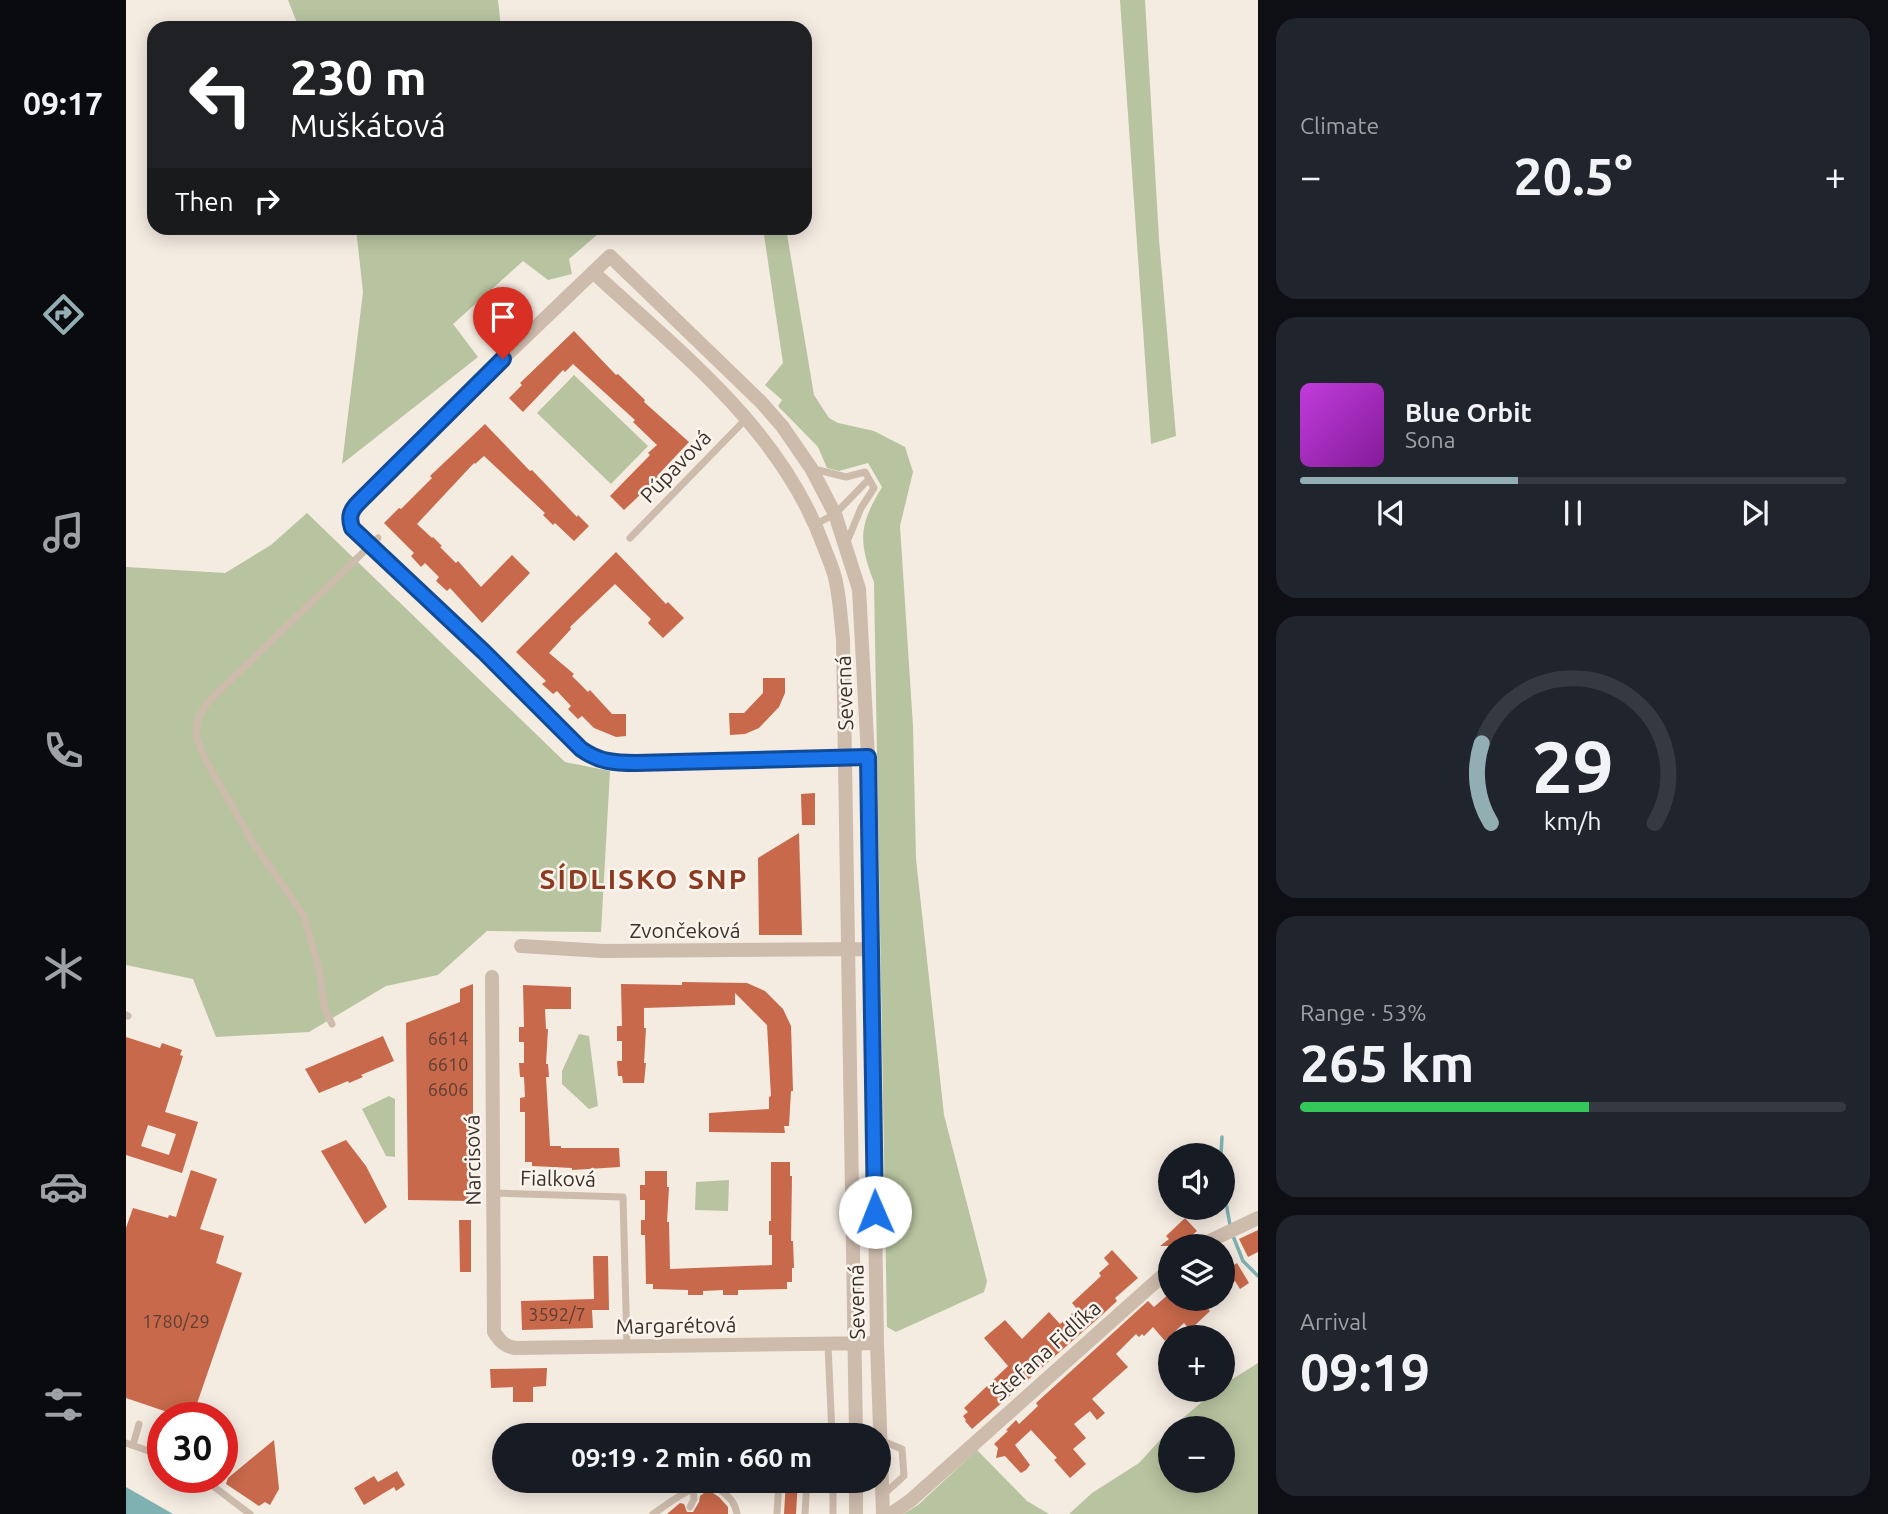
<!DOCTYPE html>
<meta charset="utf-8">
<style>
body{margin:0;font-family:Ubuntu,sans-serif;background:#20242c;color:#f1f3f6;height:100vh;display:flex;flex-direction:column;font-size:26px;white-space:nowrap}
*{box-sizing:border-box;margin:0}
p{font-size:23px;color:#9ea1a6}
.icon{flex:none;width:38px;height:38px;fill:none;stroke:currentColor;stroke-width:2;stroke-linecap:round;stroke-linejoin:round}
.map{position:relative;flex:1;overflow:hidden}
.sheet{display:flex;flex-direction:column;gap:18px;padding:18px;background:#0d0f14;width:630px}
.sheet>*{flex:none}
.guide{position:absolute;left:21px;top:21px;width:665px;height:214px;border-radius:21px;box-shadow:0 4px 18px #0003;background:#202124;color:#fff;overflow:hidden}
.buttons{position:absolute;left:1032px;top:1143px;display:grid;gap:14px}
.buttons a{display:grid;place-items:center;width:77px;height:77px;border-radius:50%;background:#171b24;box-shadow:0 4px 18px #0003;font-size:35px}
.speed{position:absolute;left:21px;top:1402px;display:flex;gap:14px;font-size:35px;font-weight:700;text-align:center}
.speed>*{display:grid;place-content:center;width:91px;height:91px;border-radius:50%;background:#171b24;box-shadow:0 4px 18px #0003;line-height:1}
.speed .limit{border:10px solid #d22;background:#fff;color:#111}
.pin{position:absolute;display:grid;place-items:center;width:60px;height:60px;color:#fff;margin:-72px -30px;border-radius:50% 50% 50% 0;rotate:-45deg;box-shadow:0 0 7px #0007}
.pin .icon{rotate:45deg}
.me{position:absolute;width:77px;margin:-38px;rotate:359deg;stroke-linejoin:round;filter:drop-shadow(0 0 5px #0008)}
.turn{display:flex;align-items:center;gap:24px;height:147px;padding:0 28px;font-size:32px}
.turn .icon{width:91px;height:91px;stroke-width:2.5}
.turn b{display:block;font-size:49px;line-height:60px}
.then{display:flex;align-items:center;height:66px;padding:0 28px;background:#0003;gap:14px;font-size:26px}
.big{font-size:52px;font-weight:600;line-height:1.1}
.sheet .card{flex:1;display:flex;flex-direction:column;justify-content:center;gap:10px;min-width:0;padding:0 24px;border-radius:21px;background:#20242c}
.sheet .dial{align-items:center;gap:0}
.dial svg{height:182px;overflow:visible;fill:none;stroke:#363941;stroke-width:7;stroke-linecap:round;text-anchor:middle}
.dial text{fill:#f1f3f6;stroke:none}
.song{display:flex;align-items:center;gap:21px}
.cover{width:84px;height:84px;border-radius:10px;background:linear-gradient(135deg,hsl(290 70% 55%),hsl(290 70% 35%))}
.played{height:7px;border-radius:4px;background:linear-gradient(90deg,#92aeb2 40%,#363941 40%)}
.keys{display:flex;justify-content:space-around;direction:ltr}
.heat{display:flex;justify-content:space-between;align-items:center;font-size:38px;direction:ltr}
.charge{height:10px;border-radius:5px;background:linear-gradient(90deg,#34c759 53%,#363941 0)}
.trip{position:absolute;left:366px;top:1423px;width:399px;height:70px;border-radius:35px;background:#171b24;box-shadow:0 4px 18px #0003;font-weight:600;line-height:70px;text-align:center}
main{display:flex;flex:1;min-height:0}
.tab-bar{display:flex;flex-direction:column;width:126px;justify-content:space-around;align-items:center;background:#090b0e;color:#9ea1a6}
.tab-bar .icon{width:49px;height:49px}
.tab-bar .on{color:#92aeb2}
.tab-bar b{font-size:32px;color:#f1f3f6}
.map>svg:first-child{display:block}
</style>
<main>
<nav class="tab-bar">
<b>09:17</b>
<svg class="icon on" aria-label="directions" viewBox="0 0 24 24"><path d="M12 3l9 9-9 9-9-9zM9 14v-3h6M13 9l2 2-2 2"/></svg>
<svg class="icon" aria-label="music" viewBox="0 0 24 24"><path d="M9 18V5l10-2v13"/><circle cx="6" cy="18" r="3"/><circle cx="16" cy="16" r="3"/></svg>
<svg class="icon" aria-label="phone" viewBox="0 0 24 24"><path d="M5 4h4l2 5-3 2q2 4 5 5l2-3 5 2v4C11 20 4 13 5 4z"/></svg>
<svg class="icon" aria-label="climate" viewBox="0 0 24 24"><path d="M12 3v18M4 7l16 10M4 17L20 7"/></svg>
<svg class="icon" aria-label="car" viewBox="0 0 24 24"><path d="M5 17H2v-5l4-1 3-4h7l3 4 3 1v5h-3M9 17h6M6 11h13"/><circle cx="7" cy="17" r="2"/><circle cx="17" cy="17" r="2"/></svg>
<svg class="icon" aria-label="filters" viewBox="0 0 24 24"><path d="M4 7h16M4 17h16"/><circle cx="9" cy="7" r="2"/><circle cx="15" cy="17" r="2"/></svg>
</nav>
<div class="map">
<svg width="1132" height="1514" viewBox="0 0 1132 1514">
<rect width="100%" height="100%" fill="#f4ebe1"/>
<path fill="#b8c4a0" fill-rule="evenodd" d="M162,0H372L375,28H173Z
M994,0H1019L1033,239L1050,436L1025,444Z
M230,228H479L443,259L446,274L422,280L397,261L327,324L352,357L216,464L237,292Z
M637,228H660L688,395L703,418L712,423L748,431L779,447L787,472L774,526L787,726L790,859L818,1115L861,1281L858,1292L770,1332L761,1327L748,582C732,541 733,525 756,487L742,463L713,471L701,468L692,447L652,406L656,400L639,385L657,363Z
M448,375L522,446L485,484L411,413Z
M181,513L439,762L484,771L475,932L361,931L312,975L260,986L183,1032L90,1037L67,979L0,965V567L99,573L145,545Z
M453,1034L463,1036L472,1106L463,1109L436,1084V1071Z
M263,1096L269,1099V1157L260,1156L236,1109Z
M603,1180L602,1211L569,1210L570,1182Z
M1132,1363V1514H943L966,1493L1013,1463L1045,1428L1089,1391L1097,1390V1385ZM1045,1428H1097V1480H1045Z
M851,1450L901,1501L923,1514H777L792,1505Z"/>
<path fill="#7fb0b2" d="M0,1487L47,1514H0Z"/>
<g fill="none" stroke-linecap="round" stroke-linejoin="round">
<path stroke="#7fb0b2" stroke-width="3.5" d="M1095,1155L1096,1137
M1097,1186L1104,1225
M1107,1236L1117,1261L1132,1276"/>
</g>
<path fill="#c8694b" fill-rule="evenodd" d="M448,331L490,375L492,374L519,400L518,402L563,442L531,476L532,478L498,510L484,496L524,455L522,453L531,445L507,422L509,420L447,364L439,372L437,370L397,412L383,398L396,385L394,383Z
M359,424L404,471L406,470L451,517L452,515L463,526L448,541L429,523L427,525L417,515L419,513L358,456L349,464L348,463L291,524L306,538L307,537L316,546L314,547L330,563L332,561L355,587L386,555L404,573L356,623L324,588L321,591L310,581L313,577L299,563L295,567L285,556L288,553L258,523L273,508L275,509L306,478L304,476Z
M490,552L540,604L542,602L558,618L537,638L522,623L525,619L489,584L444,627L445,629L423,653L448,674L446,676L462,692L464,690L486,714H500V736L490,737L468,728L456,716L452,719L442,709L445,706L431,691L427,694L416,684L420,681L390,652Z
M637,678H659V693L653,707L633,728L619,734L604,735L603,713H618L637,693Z
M689,793V825H676L675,794Z
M673,833L676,935H633L632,858Z
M556,982L621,983L639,991L657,1009L665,1026L667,1091H665L663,1126H658L659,1133L583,1132V1113L643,1109V1097L645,1096L641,1025L609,993V1005L518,1008V1028H520L518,1063H520L518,1083H497L496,1076H492L491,1061H496V1041H491V1026H496L495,984L556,985Z
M347,984V1201L282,1200L280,1023L334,1002V989Z
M397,985L445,987V1009H419L420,1029H422L420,1064H422L423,1077H420L424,1146H435V1148H493L494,1167L446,1170V1168L406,1166V1162H399V1112H394V1098L399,1097L398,1077H394L393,1063H398V1042H393V1027H398Z
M257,1036L268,1061L235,1075L237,1077L223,1083L222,1081L193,1093L179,1069Z
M0,1037L34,1048L36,1043L56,1050L54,1055L57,1056L39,1112L72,1122L56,1173L0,1155ZM22,1125L50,1134L43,1155L15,1146Z
M220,1140L240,1166L261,1207L239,1224L195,1151Z
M645,1162H664V1176H666L665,1241H667L668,1268H666V1282H661V1289L612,1290V1295H597V1290L577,1291V1295H562V1290L527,1289V1284H520L519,1235H515V1220H519V1200H514V1185H519V1171H541V1187H543L541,1222H543L544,1269L646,1265V1235H643V1221H645Z
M65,1170L91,1179L74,1229L98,1236L90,1263L116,1273L66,1418H59L0,1398V1228L7,1208L42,1218L43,1215L50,1217Z
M1059,1218L1071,1231L1054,1246H1034L1043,1239L1040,1236Z
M333,1220H345V1272H334Z
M1132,1230V1252L1122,1257L1113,1239Z
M986,1250L1012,1278L989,1298L991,1301L977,1314L846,1429L839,1421L840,1420L837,1416L842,1412L838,1408L882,1366L858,1338L879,1320L896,1339L923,1312L934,1324L951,1309L946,1303L975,1276L973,1273L983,1264L978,1258Z
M1097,1255L1105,1267L1111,1263L1123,1283L1114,1289L1109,1281L1097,1292Z
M467,1256H482L483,1310H466L467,1328L396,1330L395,1301L468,1299Z
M1045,1292V1298H1089L1080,1306L1084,1311L1064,1330L1058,1323L1039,1341L1027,1327L1018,1336L1016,1334L1013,1337L1010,1334L990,1354L1002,1367L966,1399L979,1413L971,1420L964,1411L948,1424L960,1438L947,1449L960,1464L944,1478L928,1460L931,1458L905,1430L889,1445L904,1465L900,1470L895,1473L892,1470L879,1456L870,1458L872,1448L868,1444L882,1431L880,1430L890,1420L893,1424L912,1406L910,1403L1022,1301L1028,1307Z
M421,1368L420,1386L407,1387V1402H387V1387L365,1388L364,1369Z
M148,1440L153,1489L144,1505L139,1502L133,1506L100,1484L102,1478Z
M271,1471L279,1485L270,1491L268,1487L238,1505L228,1488L248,1476L252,1482Z
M660,1480H672L670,1514H658Z
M578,1493H587L593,1497L602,1507V1514H541L554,1503L558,1504L561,1512H567L573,1502L574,1496Z"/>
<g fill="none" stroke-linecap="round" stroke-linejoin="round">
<path stroke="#cdbbac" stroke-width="7" d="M688,469L720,477L739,472L748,488L735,508L721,542
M690,524L709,514L743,479
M504,538L620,419
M0,1015L2,1016
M206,1024L198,1007L194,973L178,916L128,844L81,763L70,736L72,717L83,701L252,538
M367,1193L497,1197L501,1347
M702,1345L706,1435
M754,1440L776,1449L778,1476L757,1495
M0,1443L37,1456
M7,1445L13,1424
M75,1477L124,1514
M564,1507L568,1499L567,1489
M527,1514C546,1502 575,1474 597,1492C605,1499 609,1503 611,1514
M651,1514L653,1480
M679,1514L681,1480
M707,1514V1480"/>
<path stroke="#cdbbac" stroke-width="14" d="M467,272C555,353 656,430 698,547C702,558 708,570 710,582C714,601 715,621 717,640L730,1435
M742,757L496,763L467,757L455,749L358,652L235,538C226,528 222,523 226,509L344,390L484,256L635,402L656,426L685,468L709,514L733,589L742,757L751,1343L757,1514
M395,946L477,951L745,949
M366,977L368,1332C374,1341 378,1346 389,1348L751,1343
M1073,1246L1132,1218
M730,1514V1480
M765,1514L785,1500L1045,1268"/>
</g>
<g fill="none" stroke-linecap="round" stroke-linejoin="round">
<defs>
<path id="route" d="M377,359L233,502C225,510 222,516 226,528L358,652L455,749C473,762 489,763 510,763L742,757L749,1212"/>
</defs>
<use href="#route" stroke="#114b97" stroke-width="18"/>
<use href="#route" stroke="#1a73e8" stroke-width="12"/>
</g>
<g text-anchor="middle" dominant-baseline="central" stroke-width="5" stroke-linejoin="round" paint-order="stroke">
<g font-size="18" fill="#5e3e33">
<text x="322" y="1038">6614</text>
<text x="322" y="1064">6610</text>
<text x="322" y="1089">6606</text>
<text x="431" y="1314">3592/7</text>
<text x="50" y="1321">1780/29</text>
</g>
<g font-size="21" fill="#3b302b" stroke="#fbf5ee">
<text transform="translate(549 466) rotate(-46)">Púpavová</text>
<text transform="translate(718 693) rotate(-92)">Severná</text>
<text x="559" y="930">Zvončeková</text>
<text transform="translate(346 1160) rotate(-91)">Narcisová</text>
<text transform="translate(432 1178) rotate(1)">Fialková</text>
<text transform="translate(730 1302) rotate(-91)">Severná</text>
<text transform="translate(550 1325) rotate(-1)">Margarétová</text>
<text transform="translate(920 1350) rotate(-42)">Štefana Fidlíka</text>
</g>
<g font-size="28" font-weight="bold" letter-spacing="2" fill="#8c3b22" stroke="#fbf5ee">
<text x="518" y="878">SÍDLISKO SNP</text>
</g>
</g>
</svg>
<div class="buttons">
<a><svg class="icon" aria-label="sound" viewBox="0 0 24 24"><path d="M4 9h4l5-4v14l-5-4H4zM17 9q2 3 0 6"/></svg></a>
<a><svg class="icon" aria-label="layers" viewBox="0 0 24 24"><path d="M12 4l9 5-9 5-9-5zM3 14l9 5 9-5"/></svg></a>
<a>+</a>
<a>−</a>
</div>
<div class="speed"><div class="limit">30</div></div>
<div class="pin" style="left:377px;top:359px;background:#d93025"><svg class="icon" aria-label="arrive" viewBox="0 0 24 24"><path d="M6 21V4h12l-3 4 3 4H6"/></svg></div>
<svg class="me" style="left:749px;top:1212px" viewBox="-20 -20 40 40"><circle r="19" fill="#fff"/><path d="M0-13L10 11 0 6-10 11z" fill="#1a73e8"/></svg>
<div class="trip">09:19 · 2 min · 660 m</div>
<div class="guide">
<div class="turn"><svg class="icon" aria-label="left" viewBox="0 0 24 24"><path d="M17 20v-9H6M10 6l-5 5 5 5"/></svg><div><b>230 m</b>Muškátová</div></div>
<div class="then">Then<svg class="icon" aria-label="right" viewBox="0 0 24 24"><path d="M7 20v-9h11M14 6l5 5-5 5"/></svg></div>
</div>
</div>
<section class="sheet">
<div class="card"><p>Climate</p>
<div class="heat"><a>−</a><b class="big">20.5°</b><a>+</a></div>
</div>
<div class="card">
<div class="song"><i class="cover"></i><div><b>Blue Orbit</b><p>Sona</p></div></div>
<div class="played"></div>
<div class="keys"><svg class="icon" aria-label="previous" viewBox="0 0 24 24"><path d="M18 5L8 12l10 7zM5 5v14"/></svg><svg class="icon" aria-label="pause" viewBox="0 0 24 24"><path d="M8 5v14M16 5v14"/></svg><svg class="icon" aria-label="next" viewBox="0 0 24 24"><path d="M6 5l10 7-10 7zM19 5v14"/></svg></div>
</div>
<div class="card dial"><svg viewBox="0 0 100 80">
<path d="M14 69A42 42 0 1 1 86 69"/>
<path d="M14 69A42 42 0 0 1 10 34" stroke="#92aeb2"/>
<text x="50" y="56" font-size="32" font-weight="700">29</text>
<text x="50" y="72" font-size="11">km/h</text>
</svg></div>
<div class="card"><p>Range · 53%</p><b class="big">265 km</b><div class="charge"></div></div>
<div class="card"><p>Arrival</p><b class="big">09:19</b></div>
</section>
</main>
